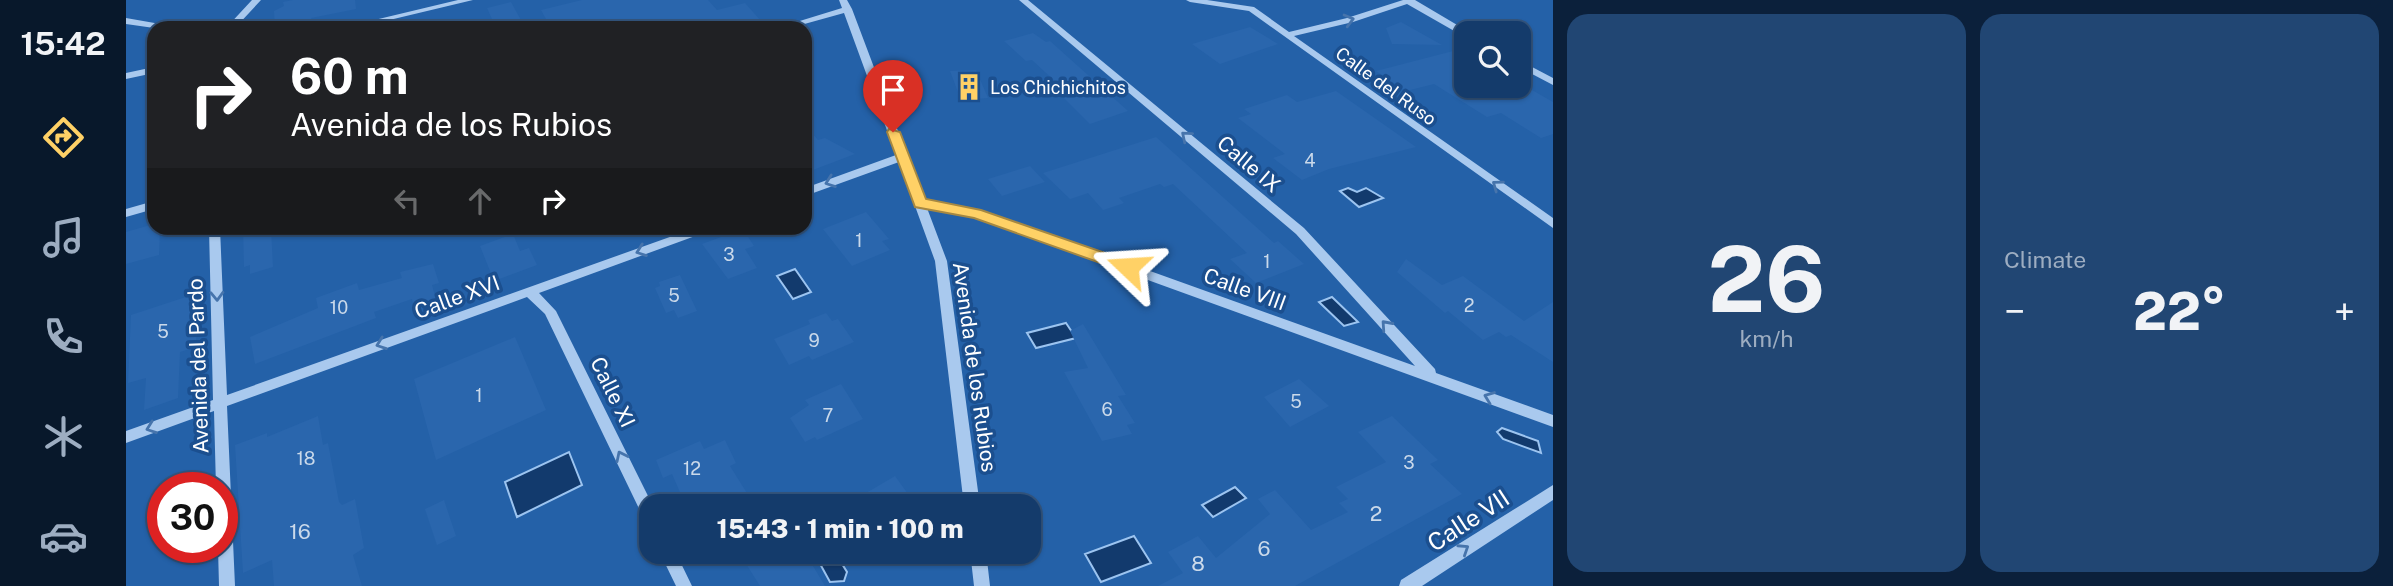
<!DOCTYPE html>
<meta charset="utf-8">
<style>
body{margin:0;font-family:"Public Sans",sans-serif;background:#214673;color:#f1f3f6;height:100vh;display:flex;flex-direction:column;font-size:26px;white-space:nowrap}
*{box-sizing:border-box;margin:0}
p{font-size:23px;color:#9dadc1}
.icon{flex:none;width:38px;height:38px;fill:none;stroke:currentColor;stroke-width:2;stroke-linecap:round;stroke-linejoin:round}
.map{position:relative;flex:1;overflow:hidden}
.sheet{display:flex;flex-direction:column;gap:14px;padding:14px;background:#0b203b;width:840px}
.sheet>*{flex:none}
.guide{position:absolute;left:21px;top:21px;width:665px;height:214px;border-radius:21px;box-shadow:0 2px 5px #0004,0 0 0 2px #33557e;background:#202124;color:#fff;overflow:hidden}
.tools{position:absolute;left:1328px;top:21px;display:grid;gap:14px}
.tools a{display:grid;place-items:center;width:77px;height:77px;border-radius:14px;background:#143b6b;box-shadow:0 2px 5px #0004,0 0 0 2px #33557e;font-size:35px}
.speed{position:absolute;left:21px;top:472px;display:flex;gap:14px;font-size:35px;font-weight:700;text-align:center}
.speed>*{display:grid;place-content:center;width:91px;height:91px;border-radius:50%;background:#143b6b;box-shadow:0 2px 5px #0004,0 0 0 2px #33557e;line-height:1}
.speed .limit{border:10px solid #d22;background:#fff;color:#111}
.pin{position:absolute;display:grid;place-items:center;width:60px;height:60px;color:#fff;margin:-72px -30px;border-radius:50% 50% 50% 0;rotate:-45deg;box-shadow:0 0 7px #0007}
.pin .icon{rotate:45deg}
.me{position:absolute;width:77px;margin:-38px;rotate:290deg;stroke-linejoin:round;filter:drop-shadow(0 0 5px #0008)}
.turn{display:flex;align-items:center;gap:24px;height:147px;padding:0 28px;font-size:32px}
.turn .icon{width:91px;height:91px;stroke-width:2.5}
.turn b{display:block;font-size:49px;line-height:60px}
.lanes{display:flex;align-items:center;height:66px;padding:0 28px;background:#0003;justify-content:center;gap:35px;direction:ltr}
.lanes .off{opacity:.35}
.big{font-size:52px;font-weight:800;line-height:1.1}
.sheet .widget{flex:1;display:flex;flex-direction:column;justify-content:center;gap:10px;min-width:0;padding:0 24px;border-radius:21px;background:#214673}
.sheet .dial{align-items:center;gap:0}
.dial b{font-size:91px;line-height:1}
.heat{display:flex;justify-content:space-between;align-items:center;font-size:38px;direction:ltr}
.sheet .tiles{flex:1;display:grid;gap:14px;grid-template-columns:repeat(2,1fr)}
.trip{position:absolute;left:513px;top:494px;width:402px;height:70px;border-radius:21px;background:#143b6b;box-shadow:0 2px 5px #0004,0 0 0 2px #33557e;font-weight:800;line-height:70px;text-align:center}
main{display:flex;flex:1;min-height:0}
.tab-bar{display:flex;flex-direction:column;width:126px;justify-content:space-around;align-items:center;background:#08182b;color:#9dadc1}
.tab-bar .icon{width:49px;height:49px}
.tab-bar .selected{color:#ffd166}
.tab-bar b{font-size:32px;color:#f1f3f6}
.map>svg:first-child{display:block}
</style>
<main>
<nav class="tab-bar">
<b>15:42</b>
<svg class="icon selected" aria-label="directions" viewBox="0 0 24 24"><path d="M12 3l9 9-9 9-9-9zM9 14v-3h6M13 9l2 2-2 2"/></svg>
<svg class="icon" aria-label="music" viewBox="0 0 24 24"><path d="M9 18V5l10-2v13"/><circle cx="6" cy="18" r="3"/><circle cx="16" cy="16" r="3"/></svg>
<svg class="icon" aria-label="phone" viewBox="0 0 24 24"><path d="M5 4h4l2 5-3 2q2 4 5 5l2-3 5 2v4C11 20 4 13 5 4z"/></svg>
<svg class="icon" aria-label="climate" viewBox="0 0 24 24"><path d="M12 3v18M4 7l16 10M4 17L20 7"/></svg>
<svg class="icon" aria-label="car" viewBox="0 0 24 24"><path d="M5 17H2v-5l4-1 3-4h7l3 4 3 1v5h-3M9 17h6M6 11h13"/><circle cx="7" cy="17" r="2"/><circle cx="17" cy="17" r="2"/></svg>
</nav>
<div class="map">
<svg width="1427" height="586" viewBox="0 0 1427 586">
<rect width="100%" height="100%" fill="#1b4f8f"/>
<path fill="#2461a8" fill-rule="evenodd" d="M0,0H1427V586H0ZM28,28H679V228H28ZM1340,33H1393V86H1340ZM37,488H96V548H37ZM525,506H903V551H525Z"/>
<path fill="#123a6d" stroke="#9cc4f0" stroke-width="2" d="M1222,188L1231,192L1240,188L1257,198L1233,207L1214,191Z
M669,269L685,292L667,299L651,276Z
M1206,297L1232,322L1218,326L1193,302Z
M940,323L950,338L910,348L901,333Z
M1376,428L1412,441L1415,453L1377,439L1371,432Z
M443,452L456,485L391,517L379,482Z
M1109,487L1120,498L1087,517L1076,505Z
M1008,536L1025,563L975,582L959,554Z
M687,551H708L721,572L718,581L704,582Z"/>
<path fill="#2a66ad" d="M167,0H229L230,9L185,18L186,21L174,24L175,28H149L148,11L158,6L157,2Z
M456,0H582L591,10L619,3L635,21L630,22L635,28H466L465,22L425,28L415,10Z
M385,2L396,22L370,28L361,8Z
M1275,22L1316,45L1266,44L1260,28Z
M1124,27L1152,44L1094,64L1066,44Z
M907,33L920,42L924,41L1002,111L964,124L938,98L946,97L906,60L900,61L878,41Z
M1331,50L1340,56V95L1370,86H1399L1427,102V134L1415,138L1375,113L1361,117L1308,84L1280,91L1250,71Z
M850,70L862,98L835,100L824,71Z
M1210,91L1290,147L1203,169L1176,180L1147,158L1159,154L1112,118L1125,114L1118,109L1161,95L1171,102Z
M679,125L692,140L699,138L729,154L679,173Z
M1030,137L1148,243L1152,241L1178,264L1130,283L1104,259L1121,253L1047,184L1038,187L1034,184L993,198L998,203L977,210L962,193L944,199L917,173Z
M904,166L919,182L876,196L862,179Z
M740,212L763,239L756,241L764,250L726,266L697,229Z
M28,224V228H34L33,255L0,264V232Z
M117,228H145L147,267L124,274V265L118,267Z
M617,229L628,246L619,249L631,268L602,279L576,244Z
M387,234L394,251L403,248L411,265L368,281L354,246Z
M1280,259L1316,285L1337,276L1398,321L1427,302V362L1385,335L1380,337L1373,332L1357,340L1322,311L1319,313L1271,272Z
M307,264L313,283L306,285L310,300L288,308L286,299L248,312L250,318L129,364L124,337L192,308L190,298L231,283L233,290L276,278L274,272Z
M554,275L571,311L552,318L548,310L540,313L529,288L534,286L533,282Z
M72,293L70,347L54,352L52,398L18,410L20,378L2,383L5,315Z
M700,313L706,321L712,319L728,342L686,360L683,356L663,365L648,339L684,324L682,320Z
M957,324L1000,395L992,396L1009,423L1001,425L1006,434L976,441L938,372L962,368L944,331Z
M389,337L420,410L310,460L288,379Z
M1173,379L1203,406L1164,427L1138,397Z
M715,384L737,419L691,440L689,437L679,442L664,418L683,405L679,400Z
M192,416L197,445L202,443L213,502L216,505L229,499L238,548L227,555L236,586H148L146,560L117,573L109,445L141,433V437Z
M1266,416L1312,460L1304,464L1336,494L1169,586H1032L1057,573L1042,552L1072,536L1090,558L1144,514L1132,499L1149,490L1185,530L1222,512L1213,503L1222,499L1210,487L1260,462L1232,432Z
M599,440L610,463L604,466L629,506H560L546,474L537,478L530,460L574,441L578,449Z
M769,476L782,494L775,498L781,506H718Z
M318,500L330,536L311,545L299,509Z
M612,551H678L699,586H634Z"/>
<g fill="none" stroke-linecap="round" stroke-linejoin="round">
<path fill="#a9c9ee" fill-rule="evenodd" d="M126,0H135L109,28H100Z
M332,0H347L230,28H215Z
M713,0H721L726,9L798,200L854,210L1289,366L1170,234L893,0H902L1178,228L1309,369L1310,373L1427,415V427L848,217L801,208L821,261L854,506H838L809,261L773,162L679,196V188L770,155L718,13L664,28H651L716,8Z
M1060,0H1081L1128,7L1163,32L1221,18L1277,0H1289L1343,32L1340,33V36H1337L1281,4L1227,22L1168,36L1427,218V228L1123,11L1064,2Z
M0,18L40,25L44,28H28L0,24Z
M1393,60L1427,78V85L1393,67Z
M28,67V73L0,79V73Z
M28,201V209L0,217V209Z
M83,228H94L101,395L569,228H584L583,231L413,293L430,311L527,506H525V525L520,523L419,314L401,297L101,406L109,586H93L92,548H96V488H90L88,411L0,443V431L87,400Z
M1427,485V500L1296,586H1273L1275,580Z
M533,551H549L566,586H550Z
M844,551H860L864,586H848Z"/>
</g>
<defs><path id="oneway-chevron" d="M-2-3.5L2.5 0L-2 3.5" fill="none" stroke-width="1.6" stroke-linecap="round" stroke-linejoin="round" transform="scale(1.75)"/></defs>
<g stroke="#4674ac">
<use href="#oneway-chevron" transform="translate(1223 20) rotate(-15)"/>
<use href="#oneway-chevron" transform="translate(1060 136) rotate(-140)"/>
<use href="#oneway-chevron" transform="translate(704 182) rotate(160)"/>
<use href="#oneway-chevron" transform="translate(1371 185) rotate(-144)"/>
<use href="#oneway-chevron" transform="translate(515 251) rotate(160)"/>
<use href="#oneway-chevron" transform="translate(91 296) rotate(88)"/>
<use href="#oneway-chevron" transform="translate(1260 325) rotate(-132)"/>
<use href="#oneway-chevron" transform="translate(255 344) rotate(160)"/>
<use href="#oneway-chevron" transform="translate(1363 397) rotate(-159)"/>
<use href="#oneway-chevron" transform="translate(25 428) rotate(160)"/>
<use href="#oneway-chevron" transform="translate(495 456) rotate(-116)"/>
<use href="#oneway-chevron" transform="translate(1338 549) rotate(-33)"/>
</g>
<path fill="#ffd166" stroke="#a68842" stroke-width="2" d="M763,129L774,132L800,199L855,210L1008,263V271H997L848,218L789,207L761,132Z"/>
<defs>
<symbol id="building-bare" viewBox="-9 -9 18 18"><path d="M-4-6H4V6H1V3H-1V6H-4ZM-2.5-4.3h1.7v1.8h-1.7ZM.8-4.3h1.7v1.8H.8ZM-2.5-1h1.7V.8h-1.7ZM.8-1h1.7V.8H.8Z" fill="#ffd166" stroke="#1b4f8f" stroke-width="2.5" paint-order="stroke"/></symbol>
</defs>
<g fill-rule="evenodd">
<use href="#building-bare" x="824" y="68" width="38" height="38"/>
</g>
<g text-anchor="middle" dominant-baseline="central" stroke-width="7" stroke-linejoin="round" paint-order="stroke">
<g font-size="18" fill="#fff" stroke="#1b4f8f">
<text transform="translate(1260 86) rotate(36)">Calle del Ruso</text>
</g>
<g font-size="18" fill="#fff" stroke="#1b4f8f" text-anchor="start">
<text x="864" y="87">Los Chichichitos</text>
</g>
<g font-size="18" fill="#cad9ea">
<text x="1184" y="160">4</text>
<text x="733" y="240">1</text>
<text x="603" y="254">3</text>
<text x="1141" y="261">1</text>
<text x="548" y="295">5</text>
<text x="1343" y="305">2</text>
<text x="213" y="307">10</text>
<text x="37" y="331">5</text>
<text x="688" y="340">9</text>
<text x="353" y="395">1</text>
<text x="1170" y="401">5</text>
<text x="981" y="409">6</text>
<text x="702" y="415">7</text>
<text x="180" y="458">18</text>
<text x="1283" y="462">3</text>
<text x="566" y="468">12</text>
</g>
<g font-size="21" fill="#fff" stroke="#1b4f8f">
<text transform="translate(1123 164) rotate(40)">Calle IX</text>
<text transform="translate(1119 289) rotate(20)">Calle VIII</text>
<text transform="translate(331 297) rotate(-20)">Calle XVI</text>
<text transform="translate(72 366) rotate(-92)">Avenida del Pardo</text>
<text transform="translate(849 367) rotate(82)">Avenida de los Rubios</text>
<text transform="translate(487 392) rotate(64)">Calle XI</text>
</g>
<g font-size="21" fill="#cad9ea">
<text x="1250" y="513">2</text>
<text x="174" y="531">16</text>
<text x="1138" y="548">6</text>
<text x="1072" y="563">8</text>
</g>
<g font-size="24" fill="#fff" stroke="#1b4f8f">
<text transform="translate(1342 520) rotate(-33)">Calle VII</text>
</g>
</g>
</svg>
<div class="tools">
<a><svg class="icon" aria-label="search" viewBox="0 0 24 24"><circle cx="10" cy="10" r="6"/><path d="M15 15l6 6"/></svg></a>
</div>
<div class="speed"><div class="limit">30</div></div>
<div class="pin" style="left:767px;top:132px;background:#d93025"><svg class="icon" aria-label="arrive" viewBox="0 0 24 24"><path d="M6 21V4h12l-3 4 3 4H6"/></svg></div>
<svg class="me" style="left:1002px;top:267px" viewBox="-20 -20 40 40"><path d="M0-17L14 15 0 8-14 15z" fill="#ffd166" stroke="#fff" stroke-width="4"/></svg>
<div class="trip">15:43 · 1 min · 100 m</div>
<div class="guide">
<div class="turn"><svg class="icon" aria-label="right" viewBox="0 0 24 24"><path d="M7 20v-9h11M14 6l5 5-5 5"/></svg><div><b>60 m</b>Avenida de los Rubios</div></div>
<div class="lanes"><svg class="icon off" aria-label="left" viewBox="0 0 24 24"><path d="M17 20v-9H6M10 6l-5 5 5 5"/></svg><svg class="icon off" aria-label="ahead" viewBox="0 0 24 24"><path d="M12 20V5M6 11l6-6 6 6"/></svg><svg class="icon" aria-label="right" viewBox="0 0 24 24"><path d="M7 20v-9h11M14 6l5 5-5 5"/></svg></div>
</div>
</div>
<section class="sheet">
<div class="tiles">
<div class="widget dial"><b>26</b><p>km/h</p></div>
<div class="widget"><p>Climate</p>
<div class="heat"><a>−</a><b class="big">22°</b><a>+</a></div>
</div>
</div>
</section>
</main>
